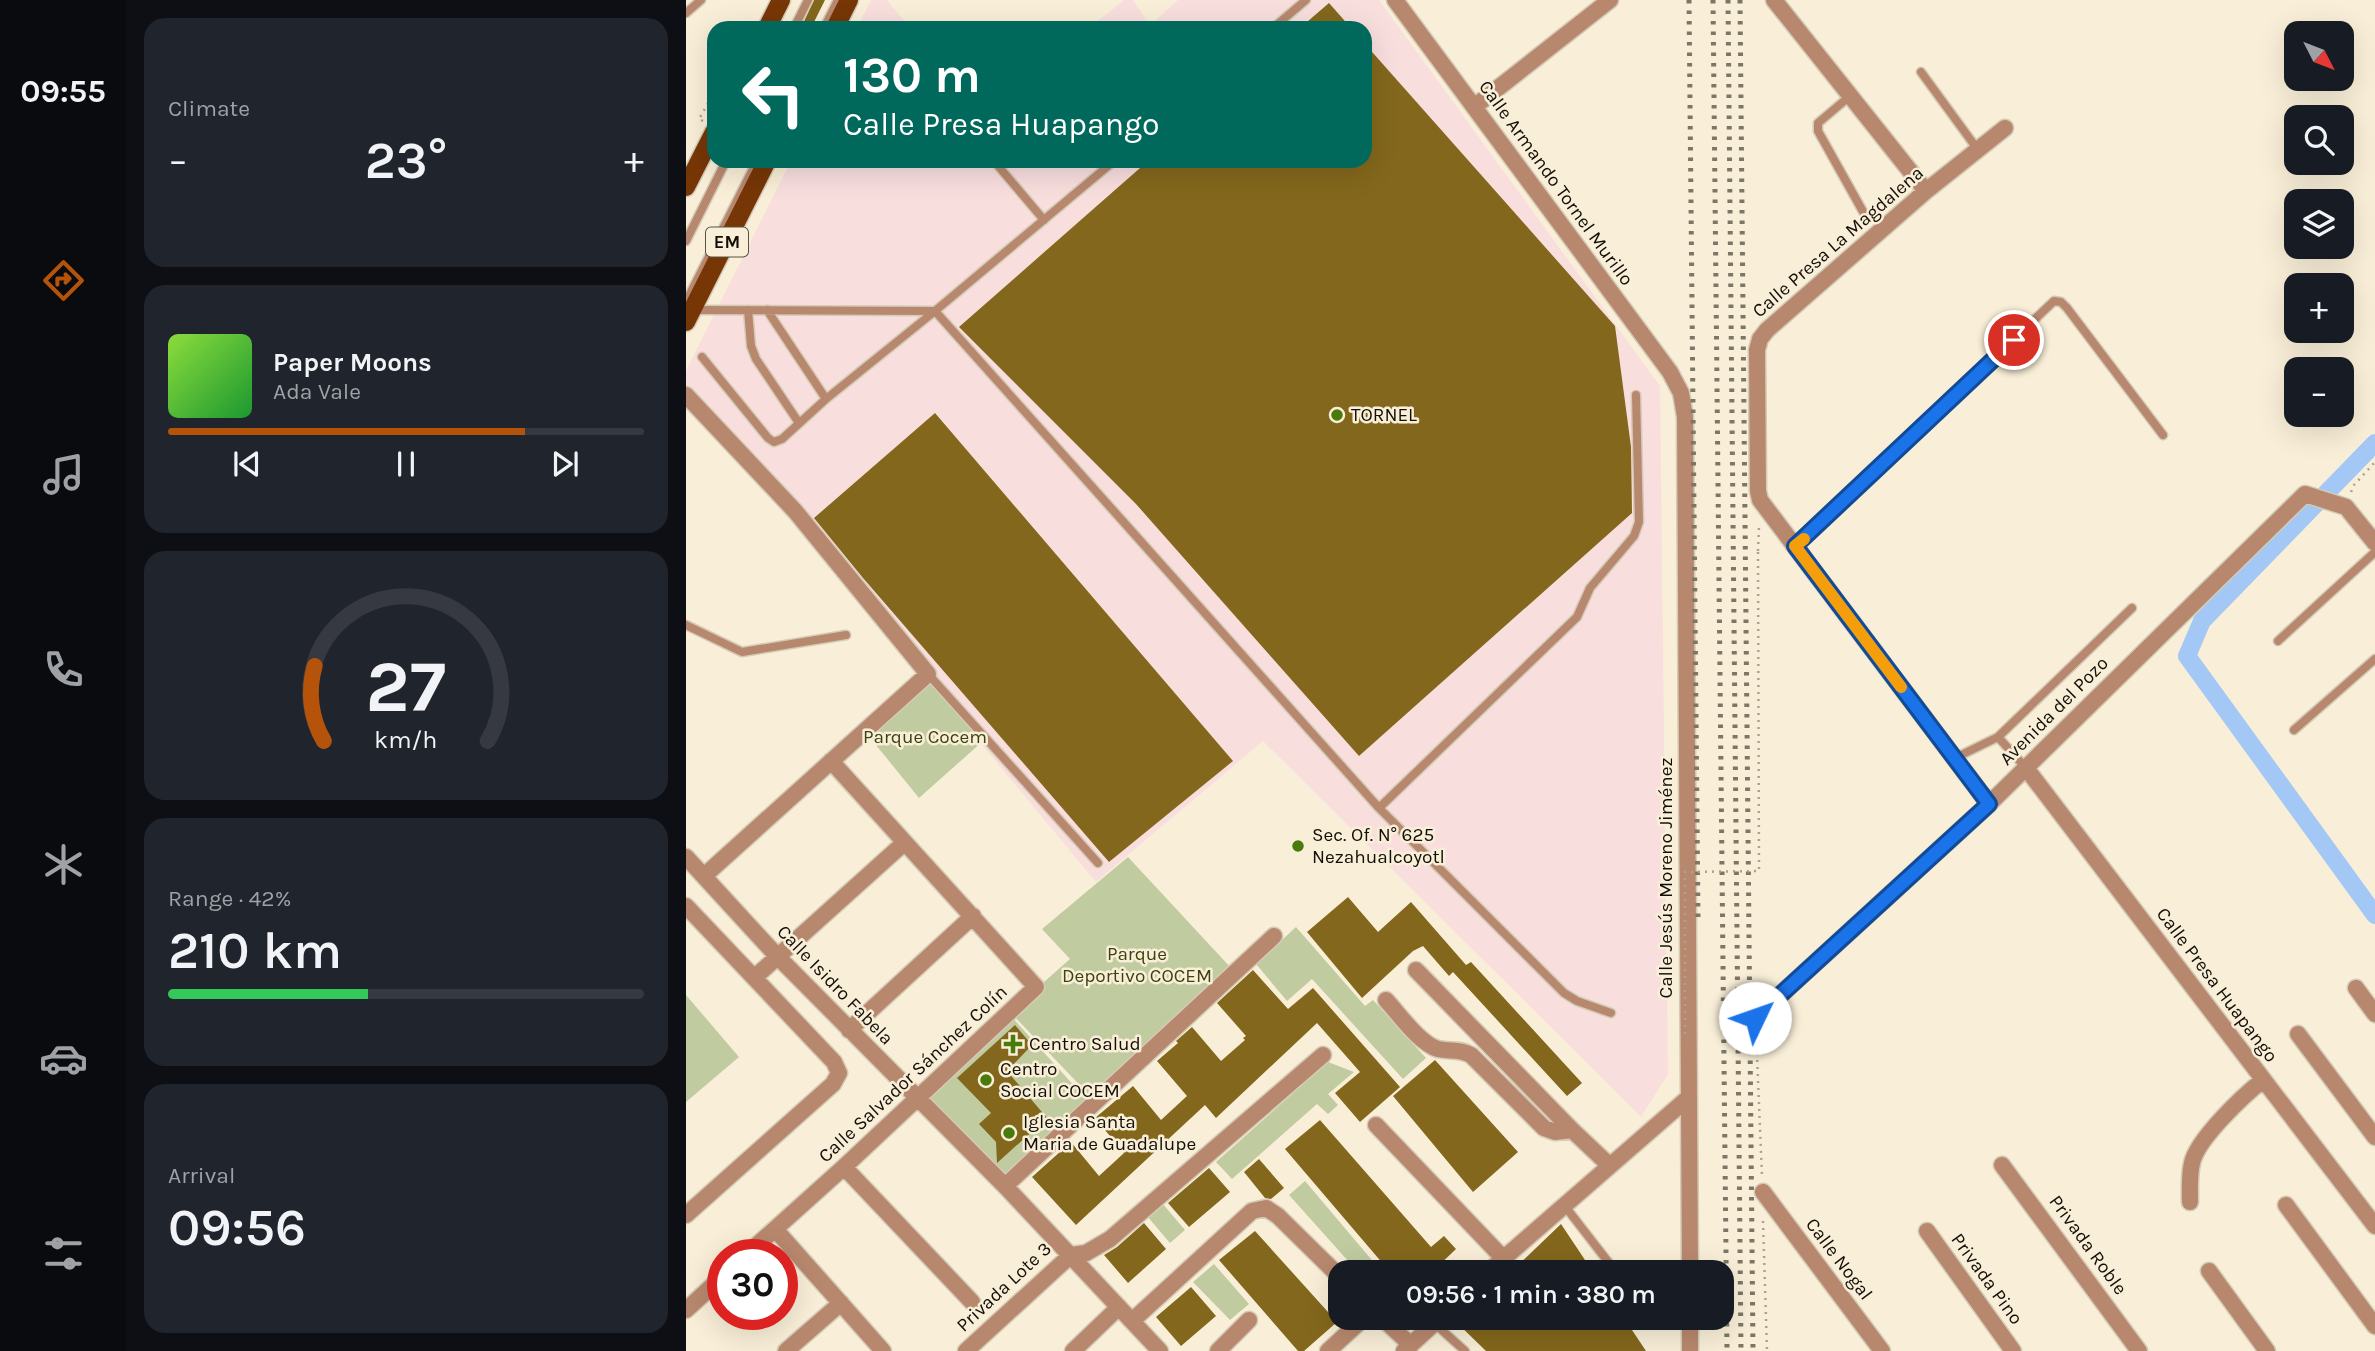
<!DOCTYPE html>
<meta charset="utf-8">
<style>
body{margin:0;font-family:Karla,sans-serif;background:#20242c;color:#f1f3f6;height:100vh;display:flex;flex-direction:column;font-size:26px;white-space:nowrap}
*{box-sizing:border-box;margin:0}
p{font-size:23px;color:#9ea1a6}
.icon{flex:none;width:38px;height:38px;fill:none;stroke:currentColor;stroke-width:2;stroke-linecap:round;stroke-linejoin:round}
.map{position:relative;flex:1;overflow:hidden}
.drawer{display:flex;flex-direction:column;gap:18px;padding:18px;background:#0d0f14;width:560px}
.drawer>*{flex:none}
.top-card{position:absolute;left:21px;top:21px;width:665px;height:147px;border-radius:21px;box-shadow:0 7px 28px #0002;background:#00695c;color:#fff;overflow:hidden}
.needle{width:46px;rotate:132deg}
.controls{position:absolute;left:1598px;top:21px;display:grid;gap:14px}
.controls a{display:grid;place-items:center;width:70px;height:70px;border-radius:14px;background:#171b24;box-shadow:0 7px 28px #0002;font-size:35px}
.speed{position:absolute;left:21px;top:1239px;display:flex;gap:14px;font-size:35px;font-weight:700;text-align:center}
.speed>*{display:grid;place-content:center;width:91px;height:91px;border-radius:50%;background:#171b24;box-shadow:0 7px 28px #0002;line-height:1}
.speed .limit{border:10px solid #d22;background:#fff;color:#111}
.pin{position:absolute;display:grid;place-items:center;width:60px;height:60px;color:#fff;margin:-30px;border:4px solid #fff;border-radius:50%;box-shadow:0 2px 7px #0007}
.me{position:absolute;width:77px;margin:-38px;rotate:48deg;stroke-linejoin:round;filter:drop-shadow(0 0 5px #0008)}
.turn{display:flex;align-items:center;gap:24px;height:147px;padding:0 21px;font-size:32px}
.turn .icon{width:91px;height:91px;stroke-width:2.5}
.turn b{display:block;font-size:49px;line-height:60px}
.big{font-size:52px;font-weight:600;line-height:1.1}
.drawer .widget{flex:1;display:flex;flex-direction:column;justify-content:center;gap:10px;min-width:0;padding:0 24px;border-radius:21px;background:#20242c}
.drawer .dial{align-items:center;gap:0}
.dial svg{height:182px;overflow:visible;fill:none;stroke:#363941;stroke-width:7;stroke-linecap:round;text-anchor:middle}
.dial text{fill:#f1f3f6;stroke:none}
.song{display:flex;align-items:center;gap:21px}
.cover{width:84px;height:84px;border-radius:10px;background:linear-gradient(135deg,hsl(90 70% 55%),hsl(130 70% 35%))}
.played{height:7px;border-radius:4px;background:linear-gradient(90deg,#b45309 75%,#363941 75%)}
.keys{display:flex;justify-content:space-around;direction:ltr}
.heat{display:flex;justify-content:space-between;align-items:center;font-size:38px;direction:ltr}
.charge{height:10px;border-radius:5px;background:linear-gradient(90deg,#34c759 42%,#363941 0)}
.trip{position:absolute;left:642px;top:1260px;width:406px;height:70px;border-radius:21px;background:#171b24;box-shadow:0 7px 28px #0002;font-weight:600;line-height:70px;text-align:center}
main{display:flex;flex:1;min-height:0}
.tabs{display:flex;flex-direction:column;width:126px;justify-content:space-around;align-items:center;background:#090b0e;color:#9ea1a6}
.tabs .icon{width:49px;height:49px}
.tabs .current{color:#b45309}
.tabs b{font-size:32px;color:#f1f3f6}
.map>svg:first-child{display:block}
</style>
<main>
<nav class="tabs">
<b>09:55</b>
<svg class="icon current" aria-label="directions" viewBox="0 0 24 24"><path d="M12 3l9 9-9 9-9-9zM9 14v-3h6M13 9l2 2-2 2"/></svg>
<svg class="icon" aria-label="music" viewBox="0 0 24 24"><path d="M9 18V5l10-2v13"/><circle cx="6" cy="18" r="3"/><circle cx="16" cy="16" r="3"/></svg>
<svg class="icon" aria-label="phone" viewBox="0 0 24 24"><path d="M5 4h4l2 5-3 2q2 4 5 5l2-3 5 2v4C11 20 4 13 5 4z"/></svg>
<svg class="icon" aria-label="climate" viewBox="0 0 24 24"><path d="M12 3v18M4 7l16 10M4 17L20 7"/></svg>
<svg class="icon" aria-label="car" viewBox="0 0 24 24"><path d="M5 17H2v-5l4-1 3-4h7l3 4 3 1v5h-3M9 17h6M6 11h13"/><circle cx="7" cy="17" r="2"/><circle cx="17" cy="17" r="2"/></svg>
<svg class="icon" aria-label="filters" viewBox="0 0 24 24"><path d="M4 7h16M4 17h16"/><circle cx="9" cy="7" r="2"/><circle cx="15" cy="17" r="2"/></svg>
</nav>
<section class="drawer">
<div class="widget"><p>Climate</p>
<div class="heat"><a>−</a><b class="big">23°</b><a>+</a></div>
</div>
<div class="widget">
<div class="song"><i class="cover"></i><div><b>Paper Moons</b><p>Ada Vale</p></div></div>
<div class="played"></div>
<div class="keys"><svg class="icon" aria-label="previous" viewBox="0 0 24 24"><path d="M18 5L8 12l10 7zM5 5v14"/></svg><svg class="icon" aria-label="pause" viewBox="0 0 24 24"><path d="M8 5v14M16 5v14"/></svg><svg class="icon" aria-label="next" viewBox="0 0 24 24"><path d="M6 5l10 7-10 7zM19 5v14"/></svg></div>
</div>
<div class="widget dial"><svg viewBox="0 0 100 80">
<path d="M14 69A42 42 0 1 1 86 69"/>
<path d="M14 69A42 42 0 0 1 10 36" stroke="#b45309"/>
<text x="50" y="56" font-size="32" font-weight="700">27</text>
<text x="50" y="72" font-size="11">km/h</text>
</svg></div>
<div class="widget"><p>Range · 42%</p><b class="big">210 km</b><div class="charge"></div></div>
<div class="widget"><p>Arrival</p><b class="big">09:56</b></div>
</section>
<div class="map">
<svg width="1689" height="1351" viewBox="0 0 1689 1351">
<rect width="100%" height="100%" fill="#f9efd8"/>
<path fill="#f9dede" d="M185,0H201L224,28H171Z
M438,0H447L464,25L492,0H693L974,386L982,1074L955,1117L577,741L410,882L119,532L0,410V371L105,161H679V28H403Z"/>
<path fill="#c0cba0" d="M243,681L297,741L233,798L181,734Z
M442,857L546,969L405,1097L324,1012L384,959L356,929Z
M610,927L679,1006L687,1000L740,1058L717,1079L626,979L601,1001L570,964Z
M0,995L53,1057L0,1102Z
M323,1014L400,1099L310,1183L227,1097Z
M642,1062L668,1072L642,1094L652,1105L642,1114L631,1104L546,1179L530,1162Z
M619,1181L696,1272H672L603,1195Z
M476,1203L499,1230L484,1243L461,1216Z
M528,1264L563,1304L544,1320L507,1282Z"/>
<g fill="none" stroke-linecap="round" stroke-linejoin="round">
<path stroke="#a3c8f6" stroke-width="18" d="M1689,443L1516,621L1501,656L1689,915"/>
</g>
<path fill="#83671c" d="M128,0H139L125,28H115Z
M643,3L665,28H614Z
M679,44L929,326L945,447L946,513L673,756L450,504L273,327L462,161H679Z
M249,413L547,761L423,862L177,578L128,518Z
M662,897L692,932L725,902L780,965L785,962L896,1083L881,1096L767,972L763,976L737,946L727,951L676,998L621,932Z
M567,970L602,1009L627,988L714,1087L674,1122L649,1093L674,1072L631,1023L530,1118L519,1105L390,1225L346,1177L385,1142L413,1176L438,1153L409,1118L447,1086L475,1120L501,1096L471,1061L492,1043L490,1041L506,1027L535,1061L559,1040L557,1038L560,1036L531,1003Z
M329,1025L346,1045L321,1071L361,1118L311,1163L310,1142L293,1124L305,1113L271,1078Z
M749,1060L832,1152L787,1192L707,1096Z
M634,1120L745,1247L758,1236L770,1249L746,1272H704L599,1149Z
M573,1159L598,1188L585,1199L579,1198L558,1172Z
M523,1168L544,1192L503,1227L482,1203Z
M458,1223L480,1249L442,1283L418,1255L431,1247Z
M875,1224L907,1272H825Z
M569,1231L651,1322L618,1351H612L533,1260Z
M505,1287L530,1316L495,1346L470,1317Z
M766,1318H938L960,1351H800Z"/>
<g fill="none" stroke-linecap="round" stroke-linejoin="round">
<defs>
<path id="lane" d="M0,13L15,0
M108,28L122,0
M138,28L152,0
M587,28L620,0
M1235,72L1292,150
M1164,96L1132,123V131L1180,217
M308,161L358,220
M0,241L40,161
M0,302L71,161
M6,310L249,311L693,808L878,993L891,1001L925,1013
M62,310L65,346L70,359L113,423
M81,310L140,399
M16,357L82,438L88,442L96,439L140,399L249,311L428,161
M1109,546L1368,301L1375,302L1381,308L1477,435
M0,625L56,652L160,635
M1592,641L1689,552
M242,674L412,863
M1608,730L1689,659
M1269,758L1312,737
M1340,768L1312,737L1446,608
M693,808L891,617L904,588L948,536L953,522L950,395
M878,1205L930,1272
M748,1323L779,1351"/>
<path id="street" d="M709,0L984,372L995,393L999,417L1004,1272
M1088,0L1240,191
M788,107L924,0
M0,395L109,511L242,674L18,876
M1340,768L1689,1226
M1303,804L1074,500L1072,491L1071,350L1074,339L1081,330L1240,191L1319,128
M0,857L91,956L319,1186L474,1351
M0,906L148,1062L153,1073L147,1084L0,1215
M730,970L886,1130L923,1165
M69,977L218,843
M1670,988L1689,1014
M700,1000C713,1014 734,1044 752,1049C765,1052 772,1048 785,1055L858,1128L869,1132L886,1130
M1069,1018L1303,804L1619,494L1660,507L1689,543
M163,1030L287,916
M1612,1034L1689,1137
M690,1125L817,1258
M1316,1165L1453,1351
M158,1167L286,1302
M319,1186L588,936
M1077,1192L1196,1351
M1504,1202C1504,1190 1503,1176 1506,1163C1511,1139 1558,1095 1577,1080
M1600,1205L1689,1326
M89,1229L197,1351
M1241,1231L1327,1351
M60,1255L158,1167L350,987L145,761
M1523,1271L1581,1351
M802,1272L1002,1098
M0,1310L37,1276
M696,1318L725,1345
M1004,1318V1351
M446,1321L566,1211L580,1208L592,1216L654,1277
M100,1351L155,1303
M280,1351L385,1255L400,1253L424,1239L637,1055
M387,1351L433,1307
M532,1351L563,1320
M642,1351L678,1318
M718,1351L754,1318"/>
<path id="primary" d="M81,28L95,0
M149,28L163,0
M0,187L28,132
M0,322L81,161"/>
</defs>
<use href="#lane" stroke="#d4cbb7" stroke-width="11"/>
<use href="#street" stroke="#d4cbb7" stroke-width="19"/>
<use href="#primary" stroke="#d4cbb7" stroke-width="21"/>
<path stroke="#aaa290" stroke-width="2.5" stroke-dasharray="2 5" stroke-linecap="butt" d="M17,121L13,119L28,93
M1665,492L1668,485L1689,462
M1072,551L1073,526
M1070,1032L1076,1176
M1077,1221L1081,1351"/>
<use href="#lane" stroke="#b8886e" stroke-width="8"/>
<use href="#street" stroke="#b8886e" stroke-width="16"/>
<use href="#primary" stroke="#773606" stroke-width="18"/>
<path stroke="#7c7667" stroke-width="5" stroke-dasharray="3.5 7" stroke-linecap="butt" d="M1003,0L1012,919
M1027,0L1041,1351
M1042,0L1055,1351
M1054,0L1067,1351"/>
<path stroke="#aaa290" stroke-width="2.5" stroke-dasharray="2 5" stroke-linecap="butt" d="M999,1034V872L1073,871L1072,551"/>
</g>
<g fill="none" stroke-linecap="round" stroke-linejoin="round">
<defs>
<path id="route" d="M1069,1018L1303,804L1109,546L1328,340"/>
</defs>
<use href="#route" stroke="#114b97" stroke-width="18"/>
<use href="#route" stroke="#1a73e8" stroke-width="12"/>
<path stroke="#f59e0b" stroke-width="12" d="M1118,539L1109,546L1215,687"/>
</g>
<g fill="#487b0a" stroke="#f9efd8" stroke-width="2.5">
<circle cx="651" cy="415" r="7"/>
<circle cx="612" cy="846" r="7"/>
<path d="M323.5 1033.5h7v7h7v7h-7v7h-7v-7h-7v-7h7z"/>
<circle cx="300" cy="1080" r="7"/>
<circle cx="323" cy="1133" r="7"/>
</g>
<g text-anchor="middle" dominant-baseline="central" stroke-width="5" stroke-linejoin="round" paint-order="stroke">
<rect fill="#f9efd8" stroke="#585246" stroke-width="2" x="20" y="227.5" width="42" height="29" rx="5"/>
<g font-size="18" font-weight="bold" fill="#130f08">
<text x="41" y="242">EM</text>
</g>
<g font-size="19" fill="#130f08" stroke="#f9efd8">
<text transform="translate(870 183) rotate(54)">Calle Armando Tornel Murillo</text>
<text transform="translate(1152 242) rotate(-41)">Calle Presa La Magdalena</text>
<text transform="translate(1368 711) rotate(-45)">Avenida del Pozo</text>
<text transform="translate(980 878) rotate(-90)">Calle Jesús Moreno Jiménez</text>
<text transform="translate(149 985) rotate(46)">Calle Isidro Fabela</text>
<text transform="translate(1531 985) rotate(53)">Calle Presa Huapango</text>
<text transform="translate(227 1074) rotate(-43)">Calle Salvador Sánchez Colín</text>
<text transform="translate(1402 1245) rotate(54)">Privada Roble</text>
<text transform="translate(1153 1259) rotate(53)">Calle Nogal</text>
<text transform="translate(1301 1279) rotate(54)">Privada Pino</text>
<text transform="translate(318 1287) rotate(-43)">Privada Lote 3</text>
</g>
<g font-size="19" fill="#130f08" stroke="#f9efd8" text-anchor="start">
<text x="665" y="415">TORNEL</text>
<text x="626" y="835">Sec. Of. N° 625<tspan x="626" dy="22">Nezahualcoyotl</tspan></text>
<text x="343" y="1044">Centro Salud</text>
<text x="314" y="1069">Centro<tspan x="314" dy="22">Social COCEM</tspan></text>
<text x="337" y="1122">Iglesia Santa<tspan x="337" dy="22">Maria de Guadalupe</tspan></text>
</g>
<g font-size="19" fill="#3a430d" stroke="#f9efd8">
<text x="239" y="737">Parque Cocem</text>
<text x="451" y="954">Parque<tspan x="451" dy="22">Deportivo COCEM</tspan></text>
</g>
</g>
</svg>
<div class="controls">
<a><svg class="needle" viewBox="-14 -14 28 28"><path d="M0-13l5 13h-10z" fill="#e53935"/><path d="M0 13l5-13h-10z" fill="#9ea1a6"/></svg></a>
<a><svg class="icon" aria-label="search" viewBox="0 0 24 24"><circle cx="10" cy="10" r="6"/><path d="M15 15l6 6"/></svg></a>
<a><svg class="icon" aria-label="layers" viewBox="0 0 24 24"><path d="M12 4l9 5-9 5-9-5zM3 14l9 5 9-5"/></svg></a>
<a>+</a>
<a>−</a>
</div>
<div class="speed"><div class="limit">30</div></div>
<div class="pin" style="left:1328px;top:340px;background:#d93025"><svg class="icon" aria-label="arrive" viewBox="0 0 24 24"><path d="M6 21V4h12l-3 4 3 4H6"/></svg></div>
<svg class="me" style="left:1069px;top:1018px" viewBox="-20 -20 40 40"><circle r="19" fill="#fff"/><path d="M0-13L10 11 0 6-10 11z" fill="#1a73e8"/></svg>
<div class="trip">09:56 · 1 min · 380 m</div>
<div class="top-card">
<div class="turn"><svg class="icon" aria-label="left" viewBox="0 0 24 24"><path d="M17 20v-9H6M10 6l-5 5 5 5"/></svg><div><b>130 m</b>Calle Presa Huapango</div></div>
</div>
</div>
</main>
